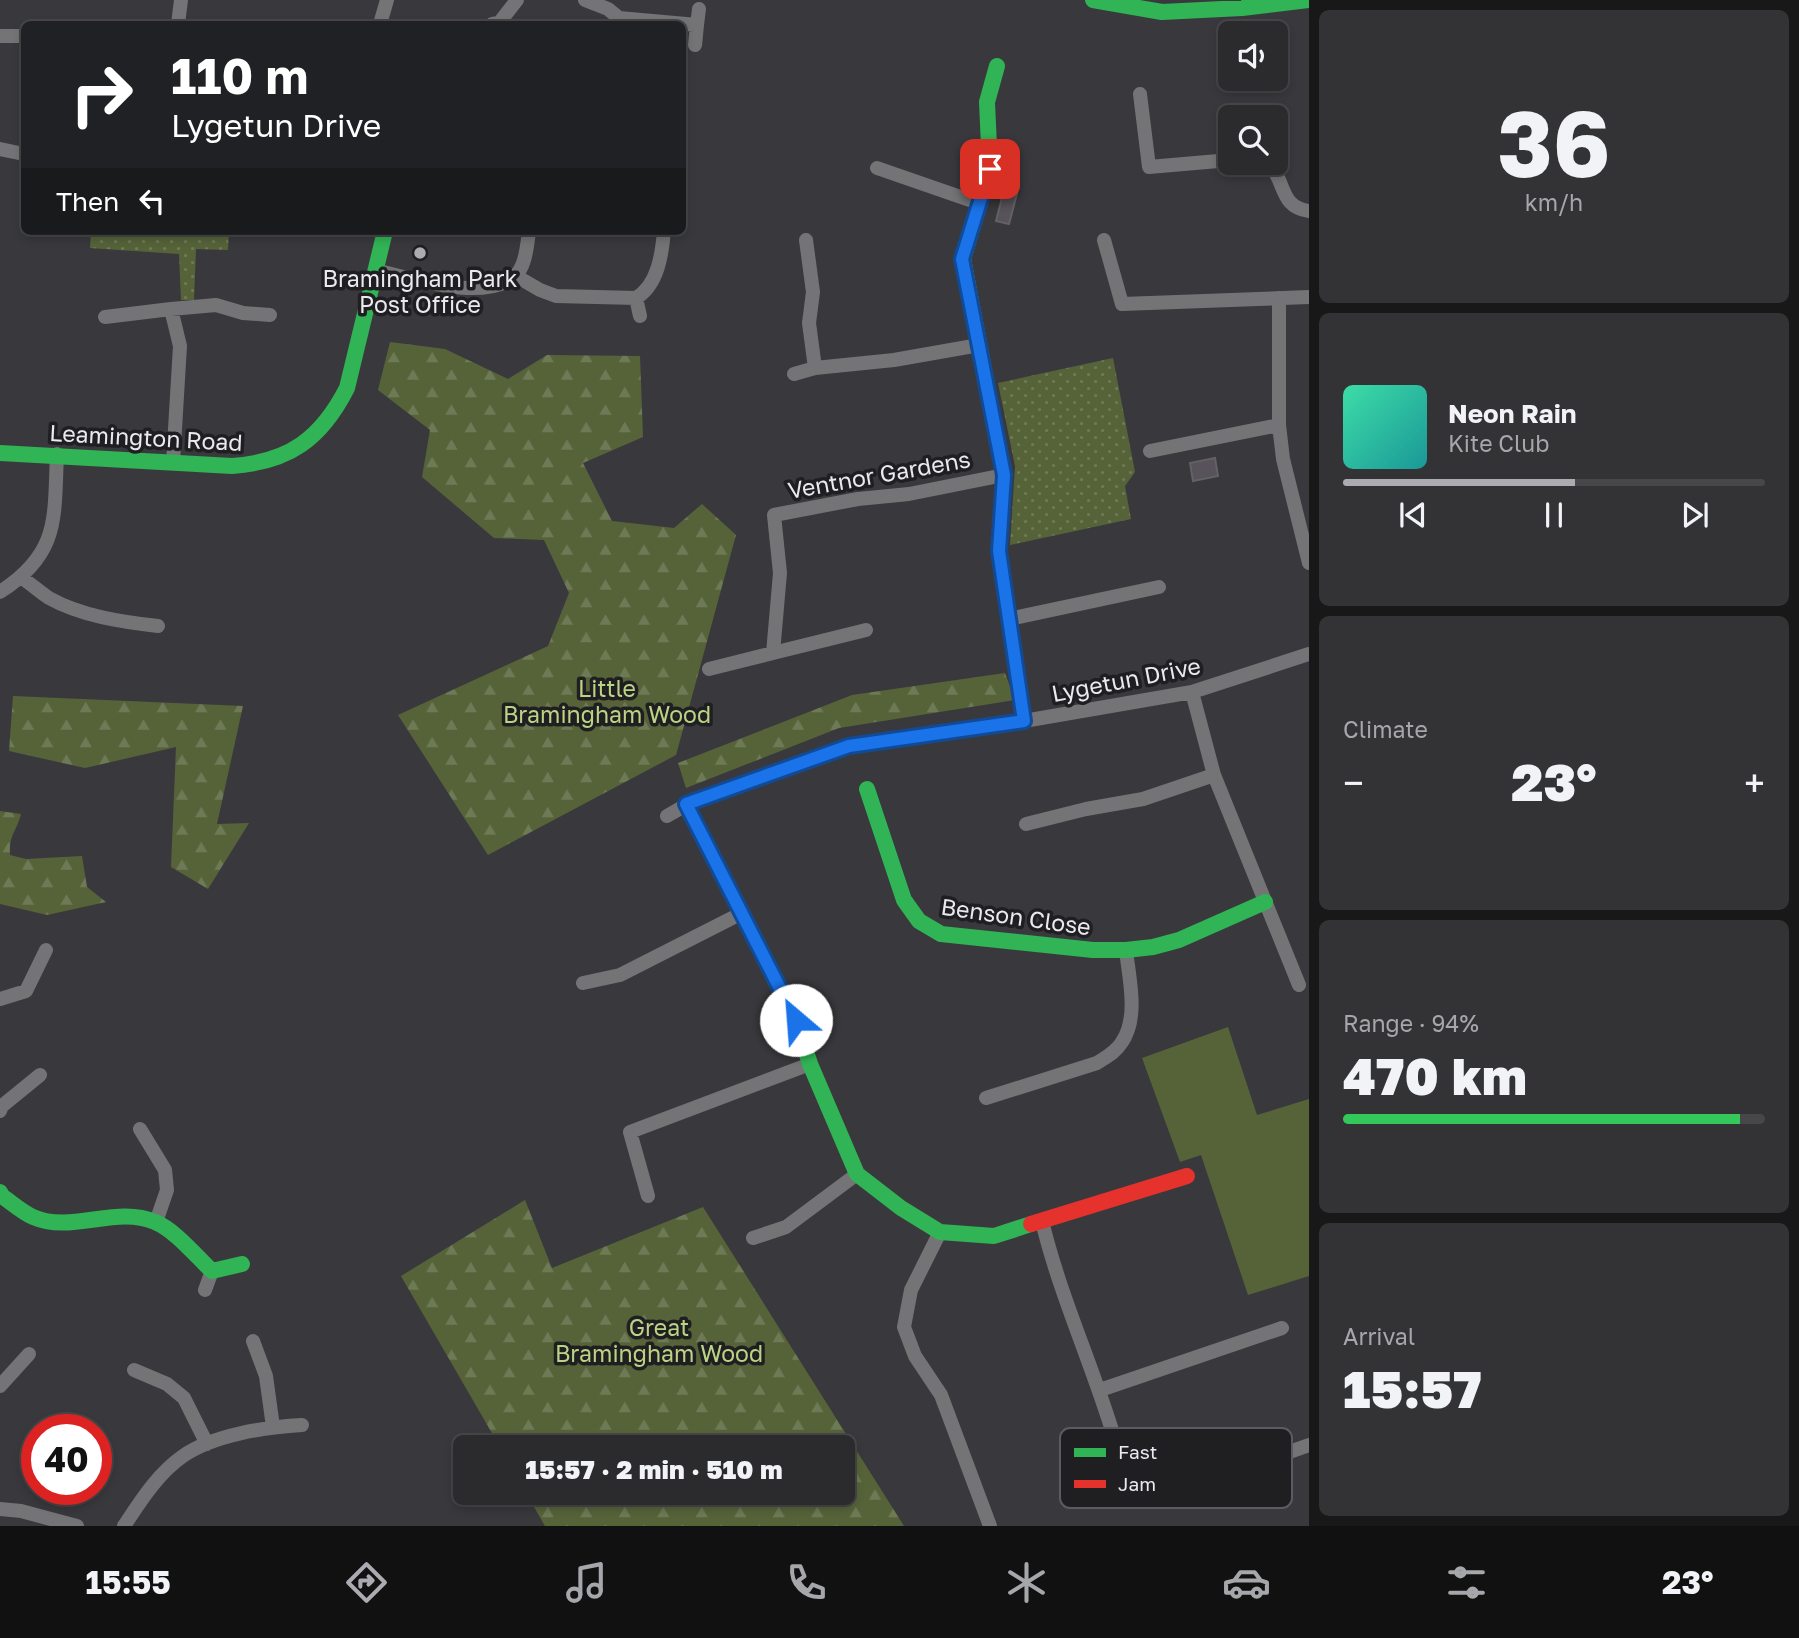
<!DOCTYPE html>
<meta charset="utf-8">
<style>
body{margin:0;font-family:"Golos Text",sans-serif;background:#333336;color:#f1f3f6;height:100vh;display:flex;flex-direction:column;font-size:26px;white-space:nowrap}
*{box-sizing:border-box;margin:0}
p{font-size:23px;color:#a6a7aa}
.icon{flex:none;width:38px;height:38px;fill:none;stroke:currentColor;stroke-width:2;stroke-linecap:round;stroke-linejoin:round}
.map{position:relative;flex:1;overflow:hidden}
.sheet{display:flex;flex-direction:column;gap:10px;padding:10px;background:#181819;width:490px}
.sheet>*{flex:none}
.guide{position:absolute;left:21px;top:21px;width:665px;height:214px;border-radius:10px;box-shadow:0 4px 10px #0003,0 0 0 2px #47474a;background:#202124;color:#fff;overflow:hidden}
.fabs{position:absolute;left:1218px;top:21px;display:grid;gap:14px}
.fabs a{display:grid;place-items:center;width:70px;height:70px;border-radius:10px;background:#2b2b2e;box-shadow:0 4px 10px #0003,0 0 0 2px #47474a;font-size:35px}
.speed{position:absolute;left:21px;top:1414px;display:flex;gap:14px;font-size:35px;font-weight:700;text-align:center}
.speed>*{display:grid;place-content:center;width:91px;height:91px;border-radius:50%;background:#2b2b2e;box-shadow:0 4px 10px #0003,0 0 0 2px #47474a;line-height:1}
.speed .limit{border:10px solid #d22;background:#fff;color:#111}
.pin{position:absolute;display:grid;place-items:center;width:60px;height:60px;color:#fff;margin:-30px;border-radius:14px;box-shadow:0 4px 10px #0006}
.me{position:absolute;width:77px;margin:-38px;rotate:333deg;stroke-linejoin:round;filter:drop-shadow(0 0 5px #0008)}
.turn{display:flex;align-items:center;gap:24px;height:147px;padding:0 35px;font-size:32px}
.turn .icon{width:91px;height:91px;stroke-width:2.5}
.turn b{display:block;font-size:49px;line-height:60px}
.then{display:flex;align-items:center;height:66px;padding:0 35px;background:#0003;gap:14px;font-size:26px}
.big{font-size:52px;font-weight:800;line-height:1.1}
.sheet .card{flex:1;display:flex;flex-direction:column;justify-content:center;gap:10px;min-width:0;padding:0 24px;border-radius:10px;background:#333336}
.sheet .dial{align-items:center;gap:0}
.dial b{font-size:91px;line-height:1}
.song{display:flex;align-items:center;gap:21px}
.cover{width:84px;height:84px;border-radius:10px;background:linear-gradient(135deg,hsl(160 70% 55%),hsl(180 70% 35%))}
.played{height:7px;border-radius:4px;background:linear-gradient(90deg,#ababb1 55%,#47474a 55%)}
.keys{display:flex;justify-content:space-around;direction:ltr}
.heat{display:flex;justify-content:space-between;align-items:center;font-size:38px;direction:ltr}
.charge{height:10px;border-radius:5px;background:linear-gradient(90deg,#34c759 94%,#47474a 0)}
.trip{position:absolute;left:453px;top:1435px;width:402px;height:70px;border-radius:10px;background:#2b2b2e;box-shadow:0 4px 10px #0003,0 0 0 2px #47474a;font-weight:800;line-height:70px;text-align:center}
.tab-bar{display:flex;height:112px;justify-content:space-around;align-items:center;background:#111112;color:#a6a7aa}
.tab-bar .icon{width:49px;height:49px}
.tab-bar .on{color:#ababb1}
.tab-bar b{font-size:32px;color:#f1f3f6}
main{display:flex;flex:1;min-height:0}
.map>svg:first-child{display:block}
</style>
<main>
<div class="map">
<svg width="1309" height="1526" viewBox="0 0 1309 1526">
<defs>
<pattern id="grass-dots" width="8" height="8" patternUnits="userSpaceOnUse" patternTransform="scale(1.75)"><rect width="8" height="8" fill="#566339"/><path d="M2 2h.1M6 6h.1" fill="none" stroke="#6e7956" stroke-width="1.8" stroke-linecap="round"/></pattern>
<pattern id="forest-firs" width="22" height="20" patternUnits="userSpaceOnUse" patternTransform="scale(1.75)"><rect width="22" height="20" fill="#566339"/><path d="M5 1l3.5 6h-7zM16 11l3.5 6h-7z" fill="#6e7956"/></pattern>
</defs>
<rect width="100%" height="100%" fill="#39393d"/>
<path fill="url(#grass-dots)" d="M91,231H229L228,250L196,249L194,300H181L179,254L90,248Z
M1113,358L1135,472L1125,486L1131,519L1010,545L1015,466L998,383Z"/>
<path fill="url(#forest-firs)" d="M390,342L445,349L508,379L547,355L640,356L643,437L583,463L612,521L674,528L702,504L736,535L676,755L488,855L398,715L548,646L569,593L544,540L494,538L422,477L430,430L378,390Z
M1005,673L1015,700L839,728L686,788L678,763L852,695Z
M13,696L243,706L217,824L249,823L208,889L171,867L176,747L85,768L9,751Z
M0,811L21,814C16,833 9,834 10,855L26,859L82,856L87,887L106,902L47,915L0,904Z
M525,1200L552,1268L703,1207L904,1526H545L526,1493H844V1447H500L401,1276Z"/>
<path fill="#566339" d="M1228,1027L1257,1115L1309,1099V1276L1248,1295L1201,1155L1180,1162L1142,1058Z"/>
<path fill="#58525a" stroke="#626164" stroke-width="2" d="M1006,182L1019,186L1009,224L996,221Z
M1215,458L1218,476L1193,481L1190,463Z"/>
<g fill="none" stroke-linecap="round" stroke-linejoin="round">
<path stroke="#747476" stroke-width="14" d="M585,0L608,9L619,18
M178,24L181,0
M380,24L387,0
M492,24L499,23L517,0
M618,24L619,18L697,25L699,9
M0,36H24
M695,45L697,25
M1140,94L1149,167L1230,160
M0,149L24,154
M1266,163C1287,177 1277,207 1309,211
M877,168L981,204
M806,240L813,292L809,323L815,368L894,360L979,345
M1104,240L1122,304L1309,297
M377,271C414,278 481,302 514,277C526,267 527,245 529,231
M516,276L540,290L556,296L636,298C658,285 662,254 664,231
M636,298L640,316
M1279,298V425L1283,459L1309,563
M105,317L171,309
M794,374L815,368
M1150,451L1279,425
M173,462L180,346L171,309L216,305L243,313L270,315
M22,578C31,584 40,592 49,598C81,616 122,622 158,626
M0,592C60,553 54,519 57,454
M1009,619L1159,587
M866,630L773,653L780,573L774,515L858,499L909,494L1004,475
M709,669L773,653
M1192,692L1214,775L1299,985
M667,816L686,805L849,746L1024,721L1192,692L1309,654
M1026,824L1086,809L1143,799L1214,775
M583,983L620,975L742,913
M0,999L26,991L46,950
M986,1098L1097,1063C1106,1057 1116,1052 1122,1042C1139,1017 1129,978 1126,950
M0,1111L2,1106L40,1075
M140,1129L165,1170L167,1190L156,1222
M648,1196L630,1132L810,1064
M1042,1221C1060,1296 1093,1366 1115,1440
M940,1232L911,1290L904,1327L915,1356L941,1395L990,1526
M753,1238L786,1227L857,1174
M205,1290L212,1271
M253,1341L266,1376L273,1427
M134,1370L167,1384L184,1398L207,1444
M0,1386L29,1354
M1100,1390L1282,1328
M1258,1463L1309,1445
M0,1509L21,1511L77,1526
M124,1526C140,1502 158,1473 183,1456C213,1435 266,1427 302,1425"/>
<path stroke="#30b455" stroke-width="16" d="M1093,0L1162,12L1242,8L1309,0
M997,66L987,102L990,169L963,259L1004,475L999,551L1024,721
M0,453L232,466C289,462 321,439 347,388L385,231
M867,789L904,900L919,921L941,934L1093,950H1126L1153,947L1179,940L1265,902
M686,805L796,1020L810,1064L857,1174L901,1208L940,1232L994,1236L1031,1224
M0,1192L2,1196C12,1203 22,1212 33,1217C72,1234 116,1205 155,1222C175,1230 196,1256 212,1271L242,1264"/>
<path stroke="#e5322d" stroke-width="16" d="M1031,1224L1187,1176"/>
</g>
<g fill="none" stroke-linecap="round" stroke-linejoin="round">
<defs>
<path id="route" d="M796,1020L686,804L849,746L1024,721L999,551L1004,475L962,259L990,169"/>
</defs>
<use href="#route" stroke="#114b97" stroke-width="18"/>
<use href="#route" stroke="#1a73e8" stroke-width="12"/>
</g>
<circle fill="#ababb1" stroke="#1f1f22" stroke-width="2.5" cx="420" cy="253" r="7"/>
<g text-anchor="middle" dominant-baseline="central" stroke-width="7" stroke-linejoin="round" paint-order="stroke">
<g font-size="23" fill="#e9e9ef" stroke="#1f1f22">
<text x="420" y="278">Bramingham Park<tspan x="420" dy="26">Post Office</tspan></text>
</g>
<g font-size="23" fill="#e9e9ef" stroke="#1f1f22">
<text transform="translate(146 437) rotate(3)">Leamington Road</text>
<text transform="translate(879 474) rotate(-10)">Ventnor Gardens</text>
<text transform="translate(1126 679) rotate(-11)">Lygetun Drive</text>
<text transform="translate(1016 916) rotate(8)">Benson Close</text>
</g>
<g font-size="23" fill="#bbd384" stroke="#1f1f22">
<text x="607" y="688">Little<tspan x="607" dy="26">Bramingham Wood</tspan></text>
<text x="659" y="1327">Great<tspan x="659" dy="26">Bramingham Wood</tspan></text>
</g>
</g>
<rect x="1060" y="1428" width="232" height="80" rx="10" fill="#1f1f22" stroke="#5c5c60" stroke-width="2"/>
<rect x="1074" y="1448" width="32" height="9" fill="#30b455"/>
<rect x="1074" y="1480" width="32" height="8" fill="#e5322d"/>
<g font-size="19" fill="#e9e9ef">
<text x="1118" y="1459">Fast</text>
<text x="1118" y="1491">Jam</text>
</g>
</svg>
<div class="fabs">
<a><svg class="icon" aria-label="sound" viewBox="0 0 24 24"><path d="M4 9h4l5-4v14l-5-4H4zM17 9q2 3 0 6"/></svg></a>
<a><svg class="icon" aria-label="search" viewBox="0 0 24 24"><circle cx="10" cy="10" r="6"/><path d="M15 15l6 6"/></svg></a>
</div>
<div class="speed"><div class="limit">40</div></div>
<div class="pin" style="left:990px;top:169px;background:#d93025"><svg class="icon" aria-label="arrive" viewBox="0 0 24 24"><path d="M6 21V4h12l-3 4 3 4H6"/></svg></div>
<svg class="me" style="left:796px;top:1020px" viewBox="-20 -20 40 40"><circle r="19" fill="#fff"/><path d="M0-13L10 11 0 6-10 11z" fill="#1a73e8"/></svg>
<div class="trip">15:57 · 2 min · 510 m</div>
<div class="guide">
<div class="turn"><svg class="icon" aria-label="right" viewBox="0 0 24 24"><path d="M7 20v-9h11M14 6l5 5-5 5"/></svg><div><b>110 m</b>Lygetun Drive</div></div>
<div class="then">Then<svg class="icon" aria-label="left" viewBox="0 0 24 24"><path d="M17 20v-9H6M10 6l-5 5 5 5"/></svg></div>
</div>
</div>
<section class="sheet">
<div class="card dial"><b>36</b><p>km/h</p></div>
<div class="card">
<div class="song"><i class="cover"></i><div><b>Neon Rain</b><p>Kite Club</p></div></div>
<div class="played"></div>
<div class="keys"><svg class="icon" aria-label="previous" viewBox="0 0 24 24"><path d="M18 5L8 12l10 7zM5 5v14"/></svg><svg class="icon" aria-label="pause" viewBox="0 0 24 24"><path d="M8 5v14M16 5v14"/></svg><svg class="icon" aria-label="next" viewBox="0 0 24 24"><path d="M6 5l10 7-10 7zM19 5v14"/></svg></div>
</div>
<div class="card"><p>Climate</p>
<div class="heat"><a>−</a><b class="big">23°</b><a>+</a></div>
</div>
<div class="card"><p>Range · 94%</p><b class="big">470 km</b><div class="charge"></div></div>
<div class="card"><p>Arrival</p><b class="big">15:57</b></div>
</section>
</main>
<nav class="tab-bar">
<b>15:55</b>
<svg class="icon on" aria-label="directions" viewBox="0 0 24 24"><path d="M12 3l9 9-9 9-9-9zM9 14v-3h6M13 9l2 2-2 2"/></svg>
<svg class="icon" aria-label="music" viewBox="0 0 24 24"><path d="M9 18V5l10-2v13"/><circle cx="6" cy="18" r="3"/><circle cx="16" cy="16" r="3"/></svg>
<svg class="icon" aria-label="phone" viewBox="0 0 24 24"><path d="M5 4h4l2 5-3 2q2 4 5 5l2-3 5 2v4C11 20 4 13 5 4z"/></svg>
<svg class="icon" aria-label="climate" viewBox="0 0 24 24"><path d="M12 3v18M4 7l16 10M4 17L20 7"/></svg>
<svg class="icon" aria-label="car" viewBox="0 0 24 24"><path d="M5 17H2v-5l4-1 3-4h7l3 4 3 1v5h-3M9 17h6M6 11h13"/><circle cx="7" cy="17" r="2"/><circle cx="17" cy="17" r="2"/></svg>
<svg class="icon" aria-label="filters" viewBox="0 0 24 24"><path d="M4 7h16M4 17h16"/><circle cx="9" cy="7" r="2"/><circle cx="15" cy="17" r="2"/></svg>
<b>23°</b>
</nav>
